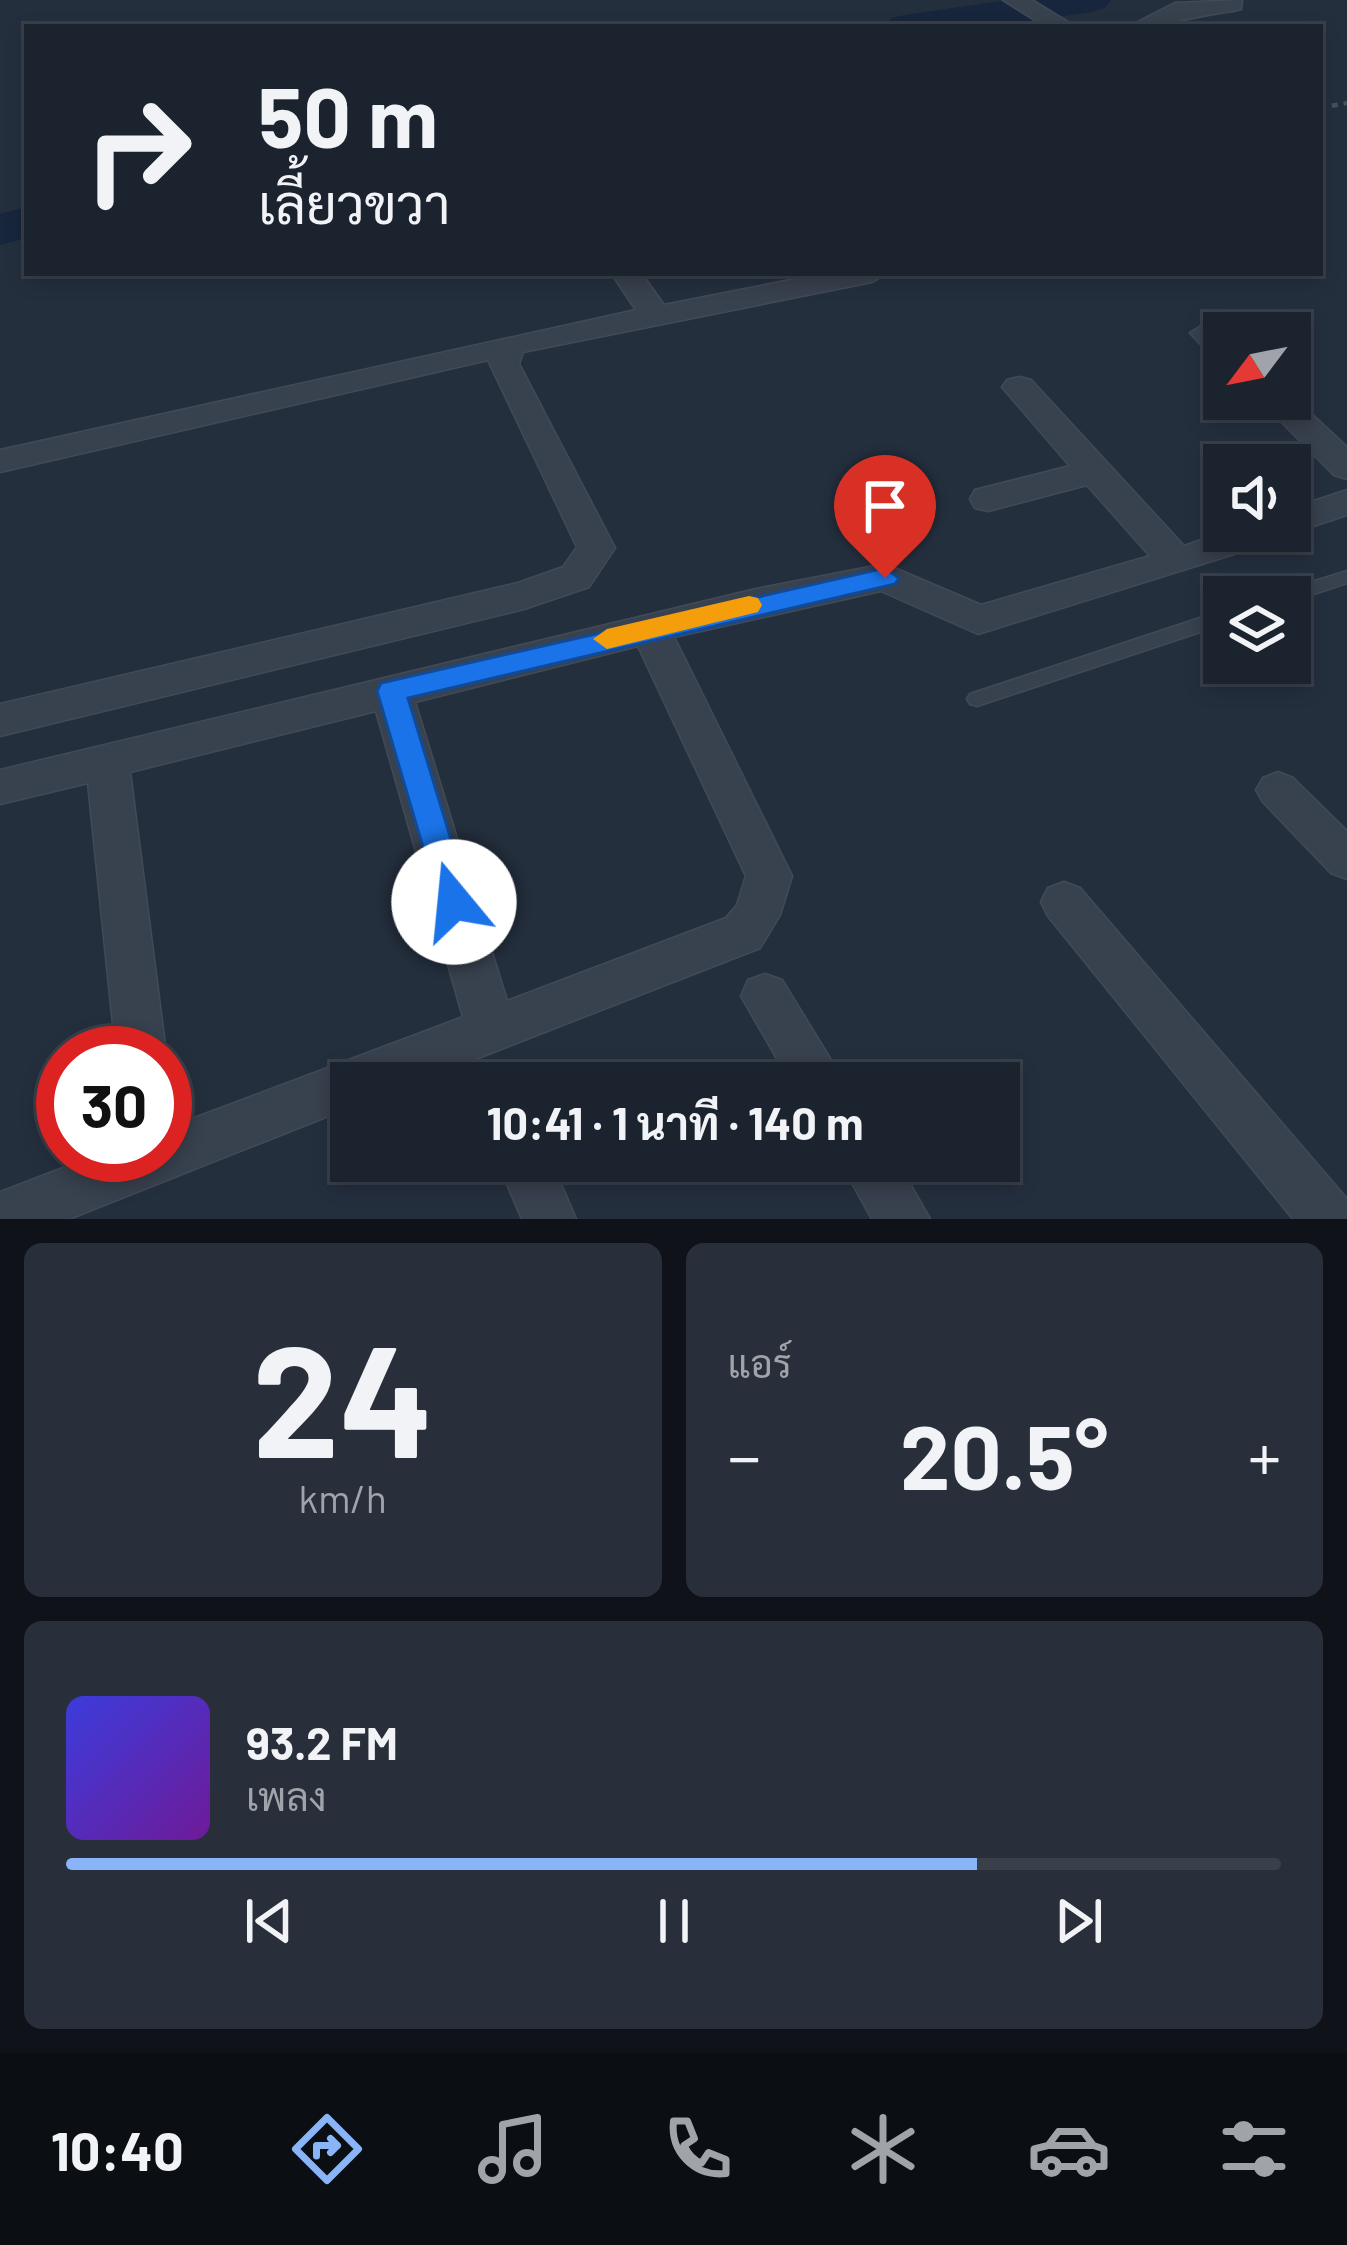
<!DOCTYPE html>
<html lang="th">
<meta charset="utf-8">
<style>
body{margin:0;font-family:Barlow,Sarabun,sans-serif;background:#282f3a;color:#f1f3f6;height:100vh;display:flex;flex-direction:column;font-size:45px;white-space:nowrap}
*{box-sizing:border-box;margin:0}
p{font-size:39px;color:#a0a4aa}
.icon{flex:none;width:66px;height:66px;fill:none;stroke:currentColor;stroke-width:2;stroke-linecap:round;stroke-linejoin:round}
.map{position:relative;height:1219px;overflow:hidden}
.panel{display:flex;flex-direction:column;gap:24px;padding:24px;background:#0f1319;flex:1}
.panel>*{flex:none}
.top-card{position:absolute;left:24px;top:24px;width:1299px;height:252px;border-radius:0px;box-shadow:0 6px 18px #0003,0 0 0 3px #39404a;background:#1b232e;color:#f1f3f6;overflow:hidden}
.needle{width:78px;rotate:238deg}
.controls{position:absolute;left:1203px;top:312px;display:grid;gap:24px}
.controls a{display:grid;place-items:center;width:108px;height:108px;border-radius:0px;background:#1b232e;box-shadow:0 6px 18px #0003,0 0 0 3px #39404a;font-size:60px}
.speed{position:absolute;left:36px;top:1026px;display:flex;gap:24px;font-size:60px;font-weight:700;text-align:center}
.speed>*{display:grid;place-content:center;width:156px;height:156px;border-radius:50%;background:#1b232e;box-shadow:0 6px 18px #0003,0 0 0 3px #39404a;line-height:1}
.speed .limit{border:18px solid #d22;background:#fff;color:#111}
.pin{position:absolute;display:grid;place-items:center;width:102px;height:102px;color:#fff;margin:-123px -51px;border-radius:50% 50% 50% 0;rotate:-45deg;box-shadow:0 0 12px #0007}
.pin .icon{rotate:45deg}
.me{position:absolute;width:132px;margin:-66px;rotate:343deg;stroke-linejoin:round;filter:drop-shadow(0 0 9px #0008)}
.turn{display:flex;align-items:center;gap:42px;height:252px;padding:0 36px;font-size:54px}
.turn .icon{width:156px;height:156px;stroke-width:2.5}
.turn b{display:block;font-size:84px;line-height:102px}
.big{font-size:90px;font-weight:700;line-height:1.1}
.panel .tile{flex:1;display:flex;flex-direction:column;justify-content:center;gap:18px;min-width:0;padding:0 42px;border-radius:18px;background:#282f3a}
.panel .dial{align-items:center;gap:0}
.dial b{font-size:156px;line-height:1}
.song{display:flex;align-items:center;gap:36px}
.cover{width:144px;height:144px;border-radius:18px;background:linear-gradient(135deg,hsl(240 70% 55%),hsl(280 70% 35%))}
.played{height:12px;border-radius:6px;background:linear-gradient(90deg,#8ab4f8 75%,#39404a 75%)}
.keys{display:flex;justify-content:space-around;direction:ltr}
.heat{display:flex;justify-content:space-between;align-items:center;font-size:66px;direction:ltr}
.panel .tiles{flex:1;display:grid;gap:24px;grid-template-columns:1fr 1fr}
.tile:last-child{grid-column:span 2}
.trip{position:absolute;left:330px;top:1062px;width:690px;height:120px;border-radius:0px;background:#1b232e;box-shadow:0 6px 18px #0003,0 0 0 3px #39404a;font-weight:700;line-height:120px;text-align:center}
.tabs{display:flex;height:192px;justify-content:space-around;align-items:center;background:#0b0e12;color:#a0a4aa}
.tabs .icon{width:84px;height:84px}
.tabs .selected{color:#8ab4f8}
.tabs b{font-size:54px;color:#f1f3f6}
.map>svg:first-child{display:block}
</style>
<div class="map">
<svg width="1347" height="1219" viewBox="0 0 1347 1219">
<rect width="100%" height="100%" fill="#242f3e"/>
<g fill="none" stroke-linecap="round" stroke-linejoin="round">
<path fill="#17263c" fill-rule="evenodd" d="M1008,0H1111L1105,8L1091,12L988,27H885L891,18L905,15Z
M27,207V238L0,245V214Z"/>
<defs>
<path id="service" d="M1347,571V583L1290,602V597H1277L1280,592Z
M1224,610V624L977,706L970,704L967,699L970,694Z"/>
<path id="minor" d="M1003,0H1032L1076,27H1046Z
M1242,0L1241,9L1233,11C1197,15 1164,27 1128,27L1175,3Z
M611,273H641L664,305L826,273H887L872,282L523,352L519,364L615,548L589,587L524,609L0,736V704L518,583L563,567L577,547L488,360L0,472V450L636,310Z
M1206,323L1225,333L1224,360L1213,357L1190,333Z
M1019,377L1031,380L1184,546L1227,531H1290V509L1347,490V515L1290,534L1284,533L1279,540L978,634L881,591L674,637L792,876L780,915L760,948L414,1083H351V1107L69,1219H0V1192L97,1155H165V1129L463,1017L376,711L130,772L166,1053L165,1056L116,1053L88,783L0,804V770L756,589L885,564L981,605L1150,556L1087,485L988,511L975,508L970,499L975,490L1070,466L1002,387L1007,380ZM638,646L746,876L737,905L726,918L507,1001L415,702Z
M1290,394L1347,447V479L1334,475L1259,399H1290Z
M1278,772L1293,778L1347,831V879L1331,873L1263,802L1256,790L1263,778Z
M1064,882L1080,888L1347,1199V1219H1293L1048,916L1041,902L1048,888Z
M765,974L782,980L845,1083H791L741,996L748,980Z
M497,1161H551L576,1219H522Z
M840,1161H897L930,1219H872Z"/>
</defs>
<use href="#service" stroke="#414a57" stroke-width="3"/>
<use href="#minor" stroke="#414a57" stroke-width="3"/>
<path stroke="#3f5557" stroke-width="4.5" stroke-dasharray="6 6" stroke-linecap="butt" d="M1320,108L1347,103"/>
<use href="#service" fill="#38414e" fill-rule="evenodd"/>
<use href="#minor" fill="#38414e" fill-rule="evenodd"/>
</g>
<path fill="#1a73e8" stroke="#114b97" stroke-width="3" d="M885,568L899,578L895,584L408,698L470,902L465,912L454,916L442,912L377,691L381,683Z"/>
<path fill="#f59e0b" d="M749,596L758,598L762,605L758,612L607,649L593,639L607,629Z"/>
</svg>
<div class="controls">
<a><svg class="needle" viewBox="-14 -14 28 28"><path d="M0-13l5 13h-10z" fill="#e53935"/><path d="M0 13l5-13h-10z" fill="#a0a4aa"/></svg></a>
<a><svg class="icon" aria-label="sound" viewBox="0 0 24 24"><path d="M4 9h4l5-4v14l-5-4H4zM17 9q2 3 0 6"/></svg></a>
<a><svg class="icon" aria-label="layers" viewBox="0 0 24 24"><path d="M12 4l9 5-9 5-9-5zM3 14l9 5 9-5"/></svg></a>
</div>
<div class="speed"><div class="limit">30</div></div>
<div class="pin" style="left:885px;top:578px;background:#d93025"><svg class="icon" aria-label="arrive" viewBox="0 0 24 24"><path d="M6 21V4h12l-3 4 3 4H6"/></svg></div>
<svg class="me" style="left:454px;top:902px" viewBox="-20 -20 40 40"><circle r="19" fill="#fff"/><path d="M0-13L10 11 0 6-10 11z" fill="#1a73e8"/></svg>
<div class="trip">10:41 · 1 นาที · 140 m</div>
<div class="top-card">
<div class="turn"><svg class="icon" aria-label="right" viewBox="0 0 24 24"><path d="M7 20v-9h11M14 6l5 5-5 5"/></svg><div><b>50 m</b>เลี้ยวขวา</div></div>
</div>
</div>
<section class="panel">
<div class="tiles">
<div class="tile dial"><b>24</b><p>km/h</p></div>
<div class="tile"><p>แอร์</p>
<div class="heat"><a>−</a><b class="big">20.5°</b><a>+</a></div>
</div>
<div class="tile">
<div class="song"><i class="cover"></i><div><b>93.2 FM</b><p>เพลง</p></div></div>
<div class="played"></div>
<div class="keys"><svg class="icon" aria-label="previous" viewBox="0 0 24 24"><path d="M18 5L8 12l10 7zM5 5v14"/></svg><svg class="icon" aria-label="pause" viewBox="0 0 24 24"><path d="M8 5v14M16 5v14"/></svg><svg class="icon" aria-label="next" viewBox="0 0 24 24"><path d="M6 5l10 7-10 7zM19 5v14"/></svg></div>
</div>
</div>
</section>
<nav class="tabs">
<b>10:40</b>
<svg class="icon selected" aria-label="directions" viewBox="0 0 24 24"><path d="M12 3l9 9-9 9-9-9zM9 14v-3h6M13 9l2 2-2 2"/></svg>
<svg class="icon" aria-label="music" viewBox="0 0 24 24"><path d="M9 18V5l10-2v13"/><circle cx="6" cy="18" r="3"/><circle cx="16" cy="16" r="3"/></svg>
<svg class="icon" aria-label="phone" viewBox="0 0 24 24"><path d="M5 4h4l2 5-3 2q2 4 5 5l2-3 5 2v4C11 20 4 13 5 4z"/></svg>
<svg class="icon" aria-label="climate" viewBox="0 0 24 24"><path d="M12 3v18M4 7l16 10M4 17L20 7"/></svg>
<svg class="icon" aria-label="car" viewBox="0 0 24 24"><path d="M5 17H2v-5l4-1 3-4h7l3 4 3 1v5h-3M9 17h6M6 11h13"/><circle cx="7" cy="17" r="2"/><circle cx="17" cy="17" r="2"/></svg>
<svg class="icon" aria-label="filters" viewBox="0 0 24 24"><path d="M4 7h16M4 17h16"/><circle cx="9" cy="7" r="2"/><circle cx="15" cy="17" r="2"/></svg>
</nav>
